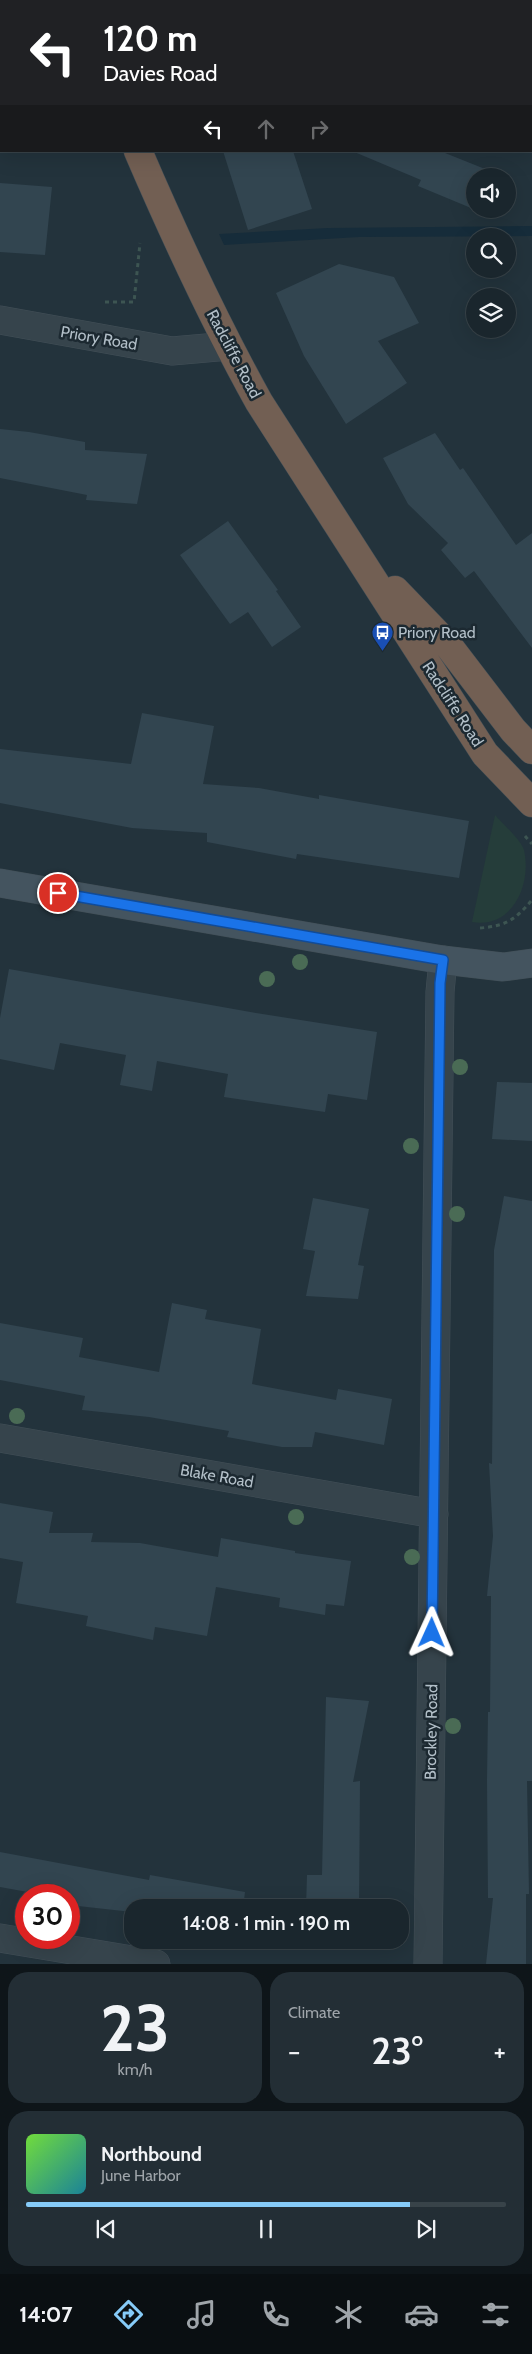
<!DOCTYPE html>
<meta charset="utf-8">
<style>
body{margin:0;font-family:Cabin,sans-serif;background:#232e35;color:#f1f3f6;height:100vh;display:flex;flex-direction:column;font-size:19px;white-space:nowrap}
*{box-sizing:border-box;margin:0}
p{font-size:16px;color:#9fa5aa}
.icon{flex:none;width:28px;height:28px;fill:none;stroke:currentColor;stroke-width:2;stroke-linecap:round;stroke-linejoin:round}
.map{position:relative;height:1964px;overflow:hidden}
.sheet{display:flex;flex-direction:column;gap:8px;padding:8px;background:#0e1519;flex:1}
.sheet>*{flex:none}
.hud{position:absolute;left:0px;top:0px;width:532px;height:152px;box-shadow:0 5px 20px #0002,0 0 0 1px #384349;background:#202124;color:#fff;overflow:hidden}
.tools{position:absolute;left:466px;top:168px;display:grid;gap:10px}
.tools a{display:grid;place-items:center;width:50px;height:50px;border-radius:50%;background:#1a262d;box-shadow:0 5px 20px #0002,0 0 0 1px #384349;font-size:25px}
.speed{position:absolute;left:15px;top:1884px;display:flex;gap:10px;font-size:25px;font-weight:700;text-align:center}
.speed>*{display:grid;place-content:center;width:65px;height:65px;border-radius:50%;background:#1a262d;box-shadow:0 5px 20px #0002,0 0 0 1px #384349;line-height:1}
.speed .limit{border:8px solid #d22;background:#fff;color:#111}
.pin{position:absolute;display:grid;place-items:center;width:42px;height:42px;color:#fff;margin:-21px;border:2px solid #fff;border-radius:50%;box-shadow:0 1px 5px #0007}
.me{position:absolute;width:55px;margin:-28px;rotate:1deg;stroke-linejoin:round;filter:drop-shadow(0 0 4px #0008)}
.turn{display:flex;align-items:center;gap:18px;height:105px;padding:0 20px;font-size:22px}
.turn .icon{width:65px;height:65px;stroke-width:2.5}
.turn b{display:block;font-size:35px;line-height:42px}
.lanes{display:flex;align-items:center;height:48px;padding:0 20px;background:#0003;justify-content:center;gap:25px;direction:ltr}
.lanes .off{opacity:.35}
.big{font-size:38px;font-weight:600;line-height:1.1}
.sheet .card{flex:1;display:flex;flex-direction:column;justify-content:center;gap:8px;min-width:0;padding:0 18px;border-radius:20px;background:#232e35}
.sheet .dial{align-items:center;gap:0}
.dial b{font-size:65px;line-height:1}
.song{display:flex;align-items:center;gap:15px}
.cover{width:60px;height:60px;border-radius:8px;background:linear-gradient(135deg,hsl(100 70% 55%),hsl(190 70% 35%))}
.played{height:5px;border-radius:2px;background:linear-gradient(90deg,#86cbf8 80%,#384349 80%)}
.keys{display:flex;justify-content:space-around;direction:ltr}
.heat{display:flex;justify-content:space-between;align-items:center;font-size:28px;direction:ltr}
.sheet .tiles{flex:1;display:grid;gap:8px;grid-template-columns:1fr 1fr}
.card:last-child{grid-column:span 2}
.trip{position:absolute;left:124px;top:1899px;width:285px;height:50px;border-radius:20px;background:#1a262d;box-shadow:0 5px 20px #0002,0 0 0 1px #384349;font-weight:600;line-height:50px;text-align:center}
.menu{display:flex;height:80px;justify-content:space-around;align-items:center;background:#0a0f12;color:#9fa5aa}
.menu .icon{width:35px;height:35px}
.menu .selected{color:#86cbf8}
.menu b{font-size:22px;color:#f1f3f6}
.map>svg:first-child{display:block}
</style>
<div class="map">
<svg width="532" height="1964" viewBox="0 0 532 1964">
<rect width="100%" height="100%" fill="#23333c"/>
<path fill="#253d3a" d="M495,815C502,823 521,840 524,850C532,885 512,929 472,922Z"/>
<path fill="#162c3a" d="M532,226V236L359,237L224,245L219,234L328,228Z"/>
<path fill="#324550" d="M223,151H293L312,209L248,230Z
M352,151H440L490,171L487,176H475V201L471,208L418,186L421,180Z
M0,183L52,187L45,255L0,252Z
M339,264L394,277L419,323L378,341L407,383L346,424L304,356L276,293Z
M0,429L29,432L85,442V450L147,454L137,504L86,500L87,495L0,478Z
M435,433L460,470L463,468L516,545L532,533V648L474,571L465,578L441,550L448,543L408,504L383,458Z
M228,521L278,590L276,591L301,627L272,647L248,612L230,624L180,555Z
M142,713L214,726L203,784L259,788L319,799V795L469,821L459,878L297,854L296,859L207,842V833L132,828L0,803V749L131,764Z
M9,969L256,1013L377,1032L367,1100L328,1094L325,1112L224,1097L228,1074L157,1061L152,1091L120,1085L126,1055L60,1043L54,1070L0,1059V1018Z
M497,1082L532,1083V1141L492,1139Z
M504,1196L532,1201V1781H527L529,1894H526V1964H486L493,1898H488L487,1780L488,1712H490L491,1596H487L493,1536L489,1463L492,1464L494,1250Z
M313,1198L369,1209L358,1265L364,1266L358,1299L306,1296L315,1251L303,1249Z
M172,1303L207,1310L205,1319L261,1329L252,1384L336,1400L338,1389L392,1399L384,1445L315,1432L312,1447H282L227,1437L229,1431L149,1417L82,1410L85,1396L0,1380V1323L83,1338L79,1357L159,1372Z
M0,1503L53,1512L49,1533H93L91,1542L140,1543L218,1557L221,1538L295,1551V1553L351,1561L344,1606L326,1604L325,1615L279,1607L280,1598L216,1587L207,1636L155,1627L153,1640L86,1626L88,1616L16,1603L23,1562L0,1558Z
M326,1697L369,1701L353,1782L360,1781L359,1908H306L307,1875H322Z
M0,1852L149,1880L150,1875L245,1892L243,1908H132V1912L69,1905V1895H44L0,1887Z
M305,1940H358V1943L305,1944Z"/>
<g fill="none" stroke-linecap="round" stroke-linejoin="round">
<defs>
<path id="street" d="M531,115L532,116
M0,320L172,351L229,346
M0,1438L434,1514
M0,1938L156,1964
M428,1964L440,992L443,960"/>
<path id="secondary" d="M0,883L443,960L503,967L532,963"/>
<path id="highway" d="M68,0L69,1
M138,151C175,237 214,321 259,402L485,754L532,803
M395,590L448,645L513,730L532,750"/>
</defs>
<use href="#street" stroke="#435058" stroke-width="29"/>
<use href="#secondary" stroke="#435058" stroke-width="29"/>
<use href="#highway" stroke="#424f57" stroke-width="29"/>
<path stroke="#3d5552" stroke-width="3" stroke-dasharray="4 4" stroke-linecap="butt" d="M105,302H134L140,243
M525,836L532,844
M480,928C506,926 515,920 532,900"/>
<use href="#street" stroke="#36444c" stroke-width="28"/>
<use href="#secondary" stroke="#44545f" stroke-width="28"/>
<use href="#highway" stroke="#725f53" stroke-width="28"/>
</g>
<g fill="#4a6b55">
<circle cx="300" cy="962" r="8"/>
<circle cx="267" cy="979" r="8"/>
<circle cx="460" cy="1067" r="8"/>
<circle cx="411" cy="1146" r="8"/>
<circle cx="457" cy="1214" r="8"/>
<circle cx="17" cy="1416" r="8"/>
<circle cx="296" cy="1517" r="8"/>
<circle cx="412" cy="1557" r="8"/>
<circle cx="453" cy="1726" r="8"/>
</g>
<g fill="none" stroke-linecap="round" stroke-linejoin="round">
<defs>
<path id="route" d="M58,893L443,960L440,983L432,1633"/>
</defs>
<use href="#route" stroke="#114b97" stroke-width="12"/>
<use href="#route" stroke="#1a73e8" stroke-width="9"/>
</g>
<defs>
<symbol id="bus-pin" viewBox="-11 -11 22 30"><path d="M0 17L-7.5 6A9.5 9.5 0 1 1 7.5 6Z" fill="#1a4fb4" stroke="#1c2931"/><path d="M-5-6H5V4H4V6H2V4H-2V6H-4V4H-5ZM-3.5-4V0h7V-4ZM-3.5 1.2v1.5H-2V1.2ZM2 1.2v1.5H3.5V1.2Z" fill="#fff"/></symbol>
</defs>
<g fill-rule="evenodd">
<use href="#bus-pin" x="370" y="620" width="25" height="34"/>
</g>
<g text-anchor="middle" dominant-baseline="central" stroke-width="5" stroke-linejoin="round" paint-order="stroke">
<g font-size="16" fill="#b2bfc8" stroke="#1c2931">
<text transform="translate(99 338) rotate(10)">Priory Road</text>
<text transform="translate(234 354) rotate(62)">Radcliffe Road</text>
<text transform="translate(453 704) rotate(57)">Radcliffe Road</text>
<text transform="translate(217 1476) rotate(10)">Blake Road</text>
<text transform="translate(431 1732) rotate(-89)">Brockley Road</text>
</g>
<g font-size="16" fill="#b2bfc8" stroke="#1c2931" text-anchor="start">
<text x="398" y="632">Priory Road</text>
</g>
</g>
</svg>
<div class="tools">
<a><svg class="icon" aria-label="sound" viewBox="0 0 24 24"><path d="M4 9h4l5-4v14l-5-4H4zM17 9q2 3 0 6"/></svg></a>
<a><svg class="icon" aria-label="search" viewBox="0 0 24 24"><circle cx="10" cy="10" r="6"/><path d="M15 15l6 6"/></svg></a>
<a><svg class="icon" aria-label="layers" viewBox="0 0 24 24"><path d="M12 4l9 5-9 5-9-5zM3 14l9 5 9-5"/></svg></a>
</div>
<div class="speed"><div class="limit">30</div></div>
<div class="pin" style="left:58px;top:893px;background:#d93025"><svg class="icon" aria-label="arrive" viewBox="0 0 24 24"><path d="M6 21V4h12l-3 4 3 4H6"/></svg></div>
<svg class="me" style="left:432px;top:1633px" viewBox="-20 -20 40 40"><path d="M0-17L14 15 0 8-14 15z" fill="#1a73e8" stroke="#fff" stroke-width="4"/></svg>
<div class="trip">14:08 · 1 min · 190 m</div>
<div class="hud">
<div class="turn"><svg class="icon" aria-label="left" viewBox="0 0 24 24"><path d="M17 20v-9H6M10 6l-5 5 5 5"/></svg><div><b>120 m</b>Davies Road</div></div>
<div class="lanes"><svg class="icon" aria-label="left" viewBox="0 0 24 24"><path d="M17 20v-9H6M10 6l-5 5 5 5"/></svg><svg class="icon off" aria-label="ahead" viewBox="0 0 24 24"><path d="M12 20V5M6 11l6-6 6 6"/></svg><svg class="icon off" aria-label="right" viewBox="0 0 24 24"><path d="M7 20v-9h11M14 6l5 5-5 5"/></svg></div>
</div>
</div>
<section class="sheet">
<div class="tiles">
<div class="card dial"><b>23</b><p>km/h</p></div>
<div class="card"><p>Climate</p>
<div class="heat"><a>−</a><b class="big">23°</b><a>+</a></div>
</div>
<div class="card">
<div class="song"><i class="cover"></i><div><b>Northbound</b><p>June Harbor</p></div></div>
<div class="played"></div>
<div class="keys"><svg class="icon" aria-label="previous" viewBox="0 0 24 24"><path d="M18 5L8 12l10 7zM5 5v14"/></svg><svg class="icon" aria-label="pause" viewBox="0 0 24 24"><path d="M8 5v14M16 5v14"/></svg><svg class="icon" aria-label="next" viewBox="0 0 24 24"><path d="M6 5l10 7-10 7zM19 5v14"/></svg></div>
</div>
</div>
</section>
<nav class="menu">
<b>14:07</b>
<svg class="icon selected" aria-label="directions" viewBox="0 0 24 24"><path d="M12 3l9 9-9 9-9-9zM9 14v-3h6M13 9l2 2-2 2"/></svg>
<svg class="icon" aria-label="music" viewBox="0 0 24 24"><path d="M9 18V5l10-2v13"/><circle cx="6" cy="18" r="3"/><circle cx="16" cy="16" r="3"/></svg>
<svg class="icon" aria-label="phone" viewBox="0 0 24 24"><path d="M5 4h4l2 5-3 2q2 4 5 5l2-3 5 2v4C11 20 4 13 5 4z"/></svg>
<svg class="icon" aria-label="climate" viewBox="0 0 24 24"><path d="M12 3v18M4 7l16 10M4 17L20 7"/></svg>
<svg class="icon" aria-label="car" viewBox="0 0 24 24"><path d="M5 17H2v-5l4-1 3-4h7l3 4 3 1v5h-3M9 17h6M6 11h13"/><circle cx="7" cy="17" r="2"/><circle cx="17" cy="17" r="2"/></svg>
<svg class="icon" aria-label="filters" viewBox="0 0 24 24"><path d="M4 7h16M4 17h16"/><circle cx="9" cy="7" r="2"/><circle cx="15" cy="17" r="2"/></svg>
</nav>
